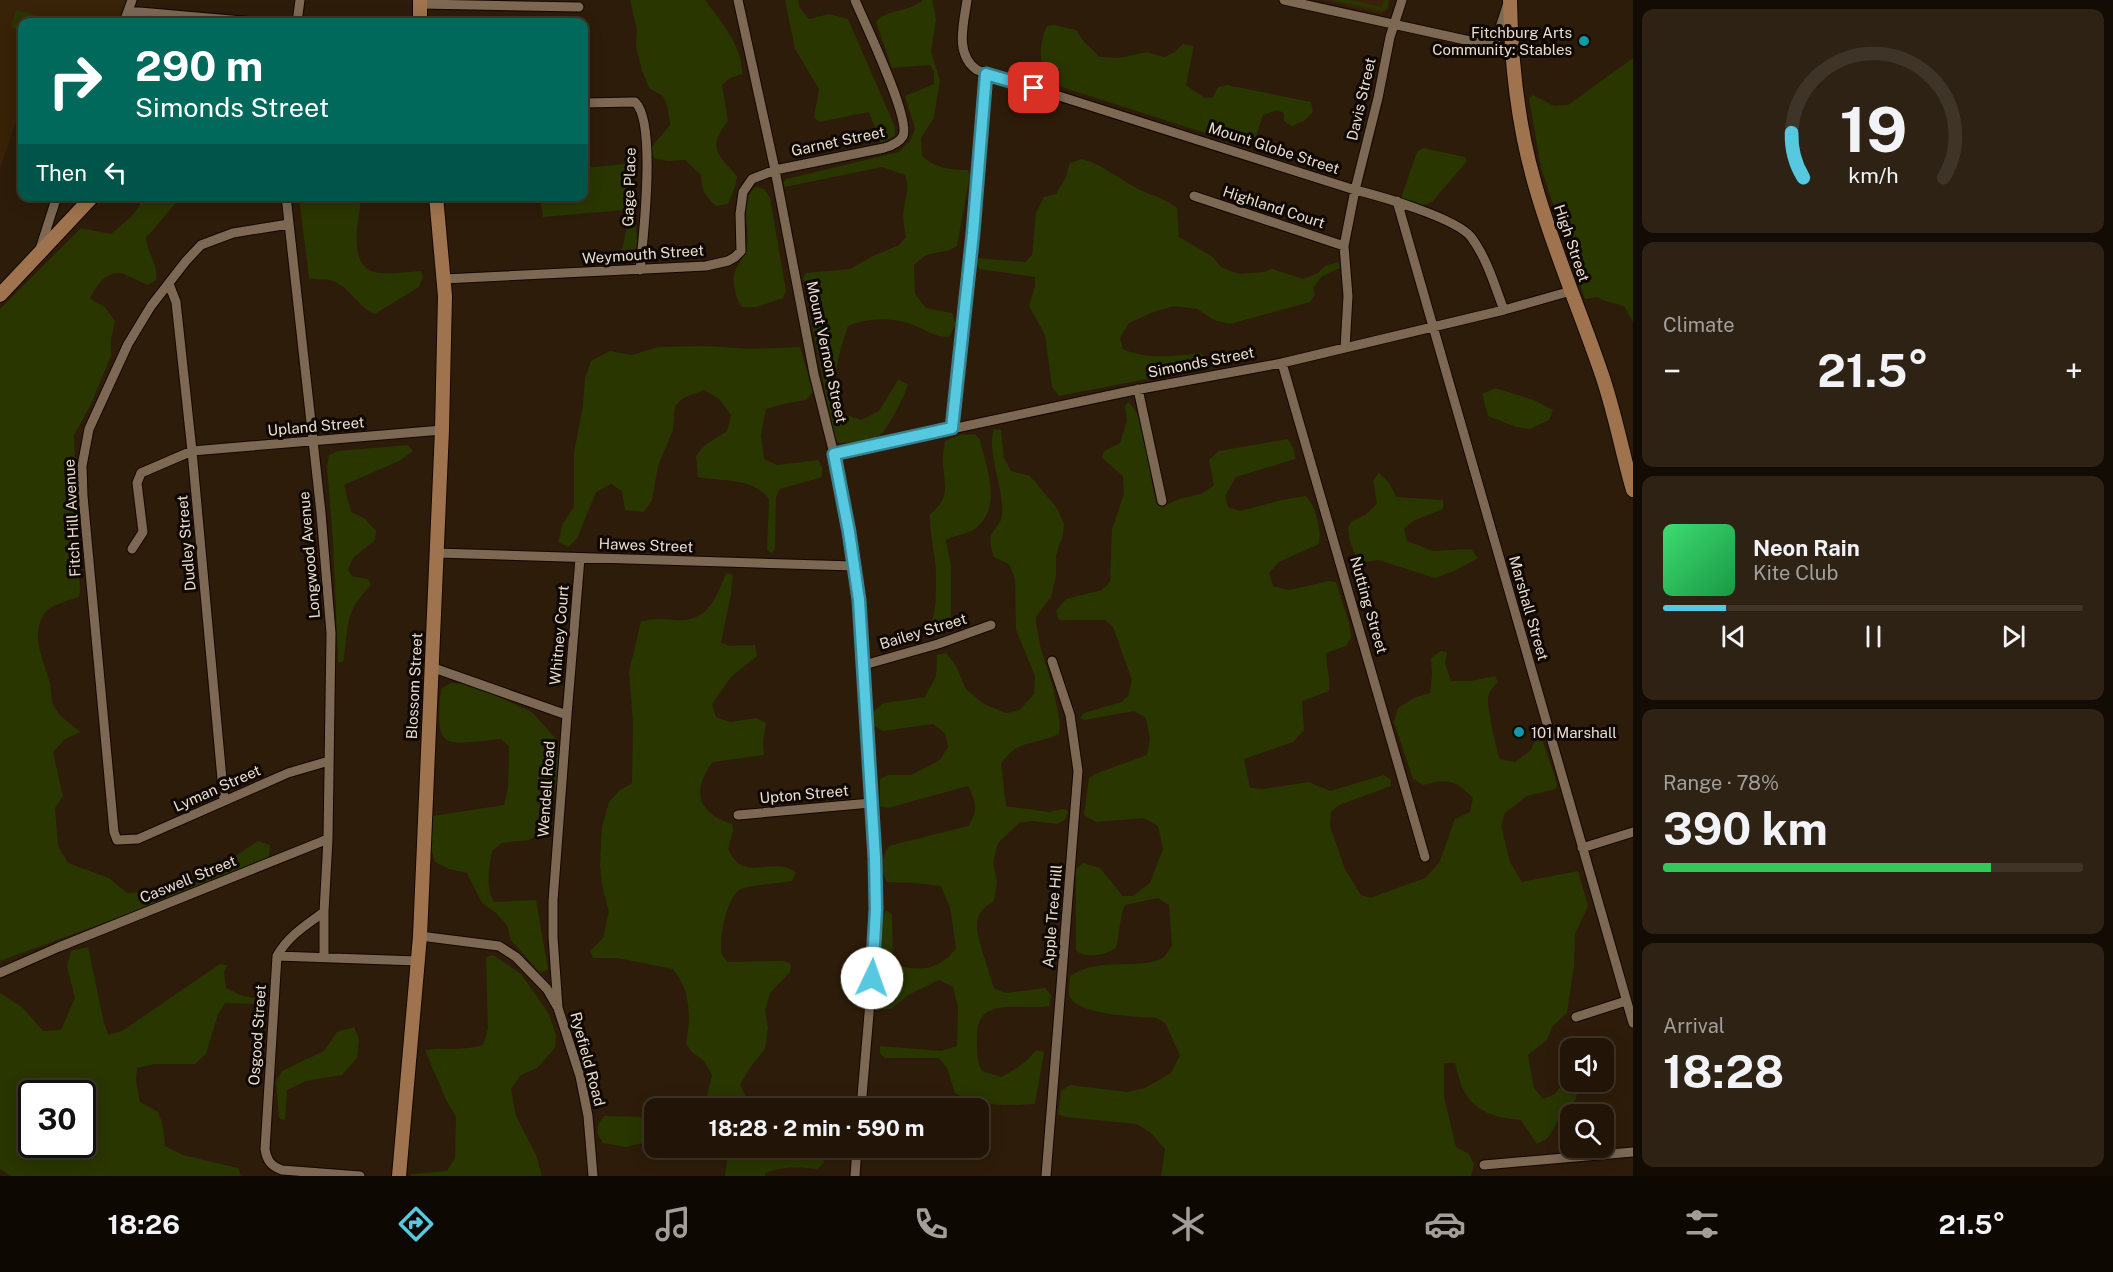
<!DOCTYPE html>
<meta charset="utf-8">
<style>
body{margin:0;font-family:"Public Sans",sans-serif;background:#2e2215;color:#f1f3f6;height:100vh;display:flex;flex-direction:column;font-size:22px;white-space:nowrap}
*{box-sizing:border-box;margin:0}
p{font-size:20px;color:#a29f9b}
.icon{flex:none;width:33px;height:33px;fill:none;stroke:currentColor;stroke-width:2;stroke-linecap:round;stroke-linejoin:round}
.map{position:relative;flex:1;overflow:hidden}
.drawer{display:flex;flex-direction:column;gap:9px;padding:9px;background:#130c04;width:480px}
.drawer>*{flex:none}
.top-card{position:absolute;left:18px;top:18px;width:570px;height:183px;border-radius:12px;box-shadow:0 3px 15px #0003,0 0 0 2px #3f3428;background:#00695c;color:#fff;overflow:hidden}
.fabs{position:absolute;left:1560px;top:1038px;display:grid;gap:12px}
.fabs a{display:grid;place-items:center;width:54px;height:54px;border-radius:12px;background:#221507;box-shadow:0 3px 15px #0003,0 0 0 2px #3f3428;font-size:30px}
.speed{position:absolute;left:18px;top:1080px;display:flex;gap:12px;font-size:30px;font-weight:700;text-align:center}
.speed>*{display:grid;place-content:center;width:78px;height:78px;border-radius:50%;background:#221507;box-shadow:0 3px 15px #0003,0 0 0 2px #3f3428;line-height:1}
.speed .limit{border:3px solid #111;border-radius:9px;background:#fff;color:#111}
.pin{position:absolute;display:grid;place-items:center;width:51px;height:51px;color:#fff;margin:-26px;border-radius:12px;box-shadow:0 3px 9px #0006}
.me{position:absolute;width:66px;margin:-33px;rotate:3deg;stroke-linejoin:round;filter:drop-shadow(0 0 4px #0008)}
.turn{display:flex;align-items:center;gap:21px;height:126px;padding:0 18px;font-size:27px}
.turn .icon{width:78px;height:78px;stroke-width:2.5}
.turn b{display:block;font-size:42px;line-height:51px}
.then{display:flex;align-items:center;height:57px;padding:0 18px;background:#0003;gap:12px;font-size:22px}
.big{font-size:45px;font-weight:700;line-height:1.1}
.drawer .tile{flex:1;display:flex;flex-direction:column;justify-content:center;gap:9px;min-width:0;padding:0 21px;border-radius:12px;background:#2e2215}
.drawer .dial{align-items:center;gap:0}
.dial svg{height:156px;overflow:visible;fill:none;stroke:#3f3428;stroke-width:7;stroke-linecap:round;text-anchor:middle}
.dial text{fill:#f1f3f6;stroke:none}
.song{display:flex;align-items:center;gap:18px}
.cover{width:72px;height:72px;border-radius:9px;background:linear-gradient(135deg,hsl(140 70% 55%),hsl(140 70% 35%))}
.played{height:6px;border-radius:3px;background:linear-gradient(90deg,#56c9e0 15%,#3f3428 15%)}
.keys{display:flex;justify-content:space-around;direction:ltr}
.heat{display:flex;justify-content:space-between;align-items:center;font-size:33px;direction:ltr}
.charge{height:9px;border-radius:4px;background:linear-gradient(90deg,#34c759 78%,#3f3428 0)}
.trip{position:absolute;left:644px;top:1098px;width:345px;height:60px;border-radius:12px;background:#221507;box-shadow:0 3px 15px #0003,0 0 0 2px #3f3428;font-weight:700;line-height:60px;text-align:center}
.tabs{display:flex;height:96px;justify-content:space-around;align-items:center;background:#0e0803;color:#a29f9b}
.tabs .icon{width:42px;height:42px}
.tabs .selected{color:#56c9e0}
.tabs b{font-size:27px;color:#f1f3f6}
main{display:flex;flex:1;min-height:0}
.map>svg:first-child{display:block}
</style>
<main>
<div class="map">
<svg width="1633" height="1176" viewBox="0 0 1633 1176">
<rect width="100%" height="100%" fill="#2d1c09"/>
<path fill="#382208" d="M0,0H132L124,22H22V116L16,121L0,169Z
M1321,0H1390L1388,9L1380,14Z"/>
<path fill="#293600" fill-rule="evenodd" d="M630,0H705C721,22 743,46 742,74L730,78L722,85L728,121C707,147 717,154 737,176L735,187L728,204L716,206C704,194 702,192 701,175L685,160L668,161L654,158L650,149L670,125L668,108L663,96L649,88L642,70L636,48L637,30Z
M785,0H798L800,8L809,19L829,14L848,19L895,127V136L881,143L869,112L819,122L814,117L819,89L795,49Z
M923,0H932L936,19L931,52L940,80L934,118L921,138L922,156C935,168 950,170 968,170L970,175L957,246L950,250L926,255L914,265L915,294L926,308L952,313L956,324L949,337C936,337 930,332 918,327C895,317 871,317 848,326C838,356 829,384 844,414L861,420L879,411L898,380L908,384C906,394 888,429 880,435C869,443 851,442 838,443L834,437L803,278L806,273L850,269L873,256L899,245L906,237C904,227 902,218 904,208C906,193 910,190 905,175L882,167L785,187L783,183L786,179L899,152L910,141L915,129L905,96L934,84V72L930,65L892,68L876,22C886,9 910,12 923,0Z
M1331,0H1351L1381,7L1385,0H1389L1387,8L1383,11Z
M16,10L58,21L63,22H22V31L11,27Z
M1054,25L1076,30L1085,43L1100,57L1119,58L1147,52L1164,57L1175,52L1183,44L1194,46L1186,85L1205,98L1213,97L1218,87L1227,85L1311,102L1313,112L1304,121L1292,126L1284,121V113L1277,110L1263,115L1252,148L1049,83C1039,65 1038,45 1047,26Z
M1633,58V322L1624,306L1602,300L1597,297L1585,299L1541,168L1529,98L1533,95L1554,106L1568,105Z
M1423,148L1465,157L1467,161L1432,202L1422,206L1401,198L1417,152Z
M1081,159C1101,163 1117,178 1135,187C1150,196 1162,196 1177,208L1179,237L1213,257L1221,267L1239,274L1264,272L1272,269L1303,279L1318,273L1325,266L1339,262L1340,268L1322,276L1313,288L1315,295L1310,302L1230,324L1214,320L1197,309L1174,306L1151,313L1129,323L1120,338L1123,349C1147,360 1175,356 1200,353L1210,360V365L1204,368L1059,396L1052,387L1045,335L1029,306L1035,286V277L979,269L976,262L979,258L1025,262L1032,255L1036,213L1044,197L1056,194L1066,177L1070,163Z
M625,164L633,170C623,195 638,218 637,243C637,247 635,253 633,257L622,263L619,259C623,244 630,226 624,210L543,217L540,197L584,196V168Z
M755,187L764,189L770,198L786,291L783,298L757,307H742C735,296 730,280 737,267C741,260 746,254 747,246C750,226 739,202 755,187Z
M136,197H181L146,238C147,253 159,265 156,280L148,285C140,282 134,278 126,275C109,267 96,285 90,299L105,307L115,321L111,339V356L91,404L74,435L80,590L79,597C68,601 48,605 43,616C30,638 45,662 50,684C51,690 51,700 54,706C59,717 72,725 81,732L65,739L53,752L63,796L55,808L58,846L68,863L109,878L127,893L155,891L212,872L258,841L270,845L269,857L120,917L0,961V309L81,228L111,234L132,216L140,205Z
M299,197H360C361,207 358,218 357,229C353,283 381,274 421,271L423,277L419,287L375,314C358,308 350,287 333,281C326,278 317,281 309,278Z
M706,346L750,349L800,347L813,392L806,400L787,403L766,409L761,435L764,459L777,465L818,460L822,467V477L780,489L776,497L775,549L772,553L767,550L769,499C752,477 723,482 698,477L696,456L705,445L727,431L731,415L719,399L704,390L683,398L675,406L673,430L658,466L652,500L644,512L625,510L622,491L611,484L596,492L577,539L568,547L558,542L563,523L574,507V453L583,405L585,378L591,361L610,351L632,355L658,347Z
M1495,388L1534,400L1553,410L1549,420L1530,429L1516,427L1488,416L1482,394Z
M1128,402C1148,417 1148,478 1157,503L1166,505L1182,498L1201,494L1214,485L1209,460L1219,451L1288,439L1294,450L1295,459L1236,477L1225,496L1228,507L1240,511L1282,500L1305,496C1315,503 1322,532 1319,544L1279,562L1269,573L1273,586L1289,590L1329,581L1336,582L1349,623L1351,638L1346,646L1326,653C1326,666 1331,677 1329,691L1302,701L1304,730L1293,742L1244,759L1250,788L1264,789L1309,782L1330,791L1384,775L1391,780V786L1339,805L1331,812L1330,826L1345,869L1361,895L1370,898L1425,878L1439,863L1455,819L1470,812L1473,798C1456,780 1447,778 1423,785L1413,779L1394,722L1398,708L1414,698L1430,693L1432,675L1431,658L1441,651L1447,652L1445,663L1451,681H1471L1495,676L1498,682C1494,686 1489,691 1488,698C1487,705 1496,751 1500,759L1515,762L1531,750L1537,736L1542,739L1557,783L1556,789L1527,796L1505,813L1501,826L1510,862L1522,882L1578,871L1588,906L1575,934L1574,965L1567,1013L1552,1027L1547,1040L1528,1055L1534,1088L1543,1099L1555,1094L1570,1072V1082H1579L1576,1099L1560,1117L1548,1138L1537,1144L1521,1120C1496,1118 1473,1112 1462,1087C1459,1079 1457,1071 1455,1063H1444V1097L1456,1147L1469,1154L1474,1164L1471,1176H1161L1165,1149L1151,1133L1137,1124L1065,1117L1058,1114L1061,1091L1070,1085L1128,1092L1145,1088L1171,1073L1180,1055L1165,1023L1157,1018C1139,1017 1082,1015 1071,999C1067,994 1070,982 1070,976C1099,956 1143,971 1164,957C1167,954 1170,948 1172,945L1169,905L1158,898L1125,905C1119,919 1120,933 1116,948C1104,955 1089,959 1076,951V869L1083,863L1100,868L1123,896H1133L1150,883L1163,849L1158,826L1144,818L1096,822L1084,815L1089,778L1095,774L1147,755L1150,739L1146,718L1134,711L1084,720L1080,718L1084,713L1121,702L1128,696L1132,680L1113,627L1105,620H1059L1056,611L1066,599L1102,590L1110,582L1112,529L1124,494L1123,476L1102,458L1104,451L1120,443L1127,421L1125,406Z
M994,429L1001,430L1004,458L1011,471L1030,476L1057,508L1064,524L1063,535L1056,555V576L1051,597L1036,617V623L1041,650L1053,687L1060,723L1059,734C1034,746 1019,738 1001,764L1006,806L1049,812L1063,809L1068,811L1065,820L1057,824L1032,821L1019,823L998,843L993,862L997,881L994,901C968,915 978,934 984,957C988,968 990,979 995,989L1006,993L1045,988L1051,995L1049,1006C1022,1011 977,995 977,1035C977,1048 976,1059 982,1071L1001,1077C1015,1070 1026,1063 1036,1050L1044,1052L1035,1104C1011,1106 977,1106 955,1093L947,1068L939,1058H885L880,1053V1046L941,1051L957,1046L958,1007L953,987L939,980L910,994L891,1009H878L876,1001L883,917L886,910L892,915L893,960L896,965C921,972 940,970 956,948L950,908L941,886L915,883L887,882C880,872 882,855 889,846L968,826C979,812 976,801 968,786L888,808L880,806V779L888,775H911L940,760L948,747L945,733L933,724L883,731L874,726L873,712L884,703L925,697L936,676L937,655L946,653L955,664L966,689L984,704L1006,713L1020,710L1034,694L1035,676L1016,630L1015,579L1009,564L994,557C983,527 1000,533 1002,514C1004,486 986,454 994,429Z
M975,434L980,440C986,467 1003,507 976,528C969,534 955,535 946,540L951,565V628L942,635L930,637C928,625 931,625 934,614C936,604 936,591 936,581C937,558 929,536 930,514C950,497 945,489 943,465C942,457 944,449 945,441L960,435Z
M408,445L413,451L399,461L344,485L351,512L364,518L376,531L375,540L353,558L348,570L352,576L368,579L371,585C342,615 350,625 343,662H338L333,541L327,466L329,455L337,451Z
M1379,473L1390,484L1396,497L1443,500V509L1415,520L1404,528L1407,541L1433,551L1471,549L1478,558L1456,570L1435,578L1378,560L1358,563L1350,541L1348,527L1352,521L1365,515L1377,504L1373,480Z
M726,573L733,575L731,594L721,643L730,646L755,645L757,656L731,677L712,704L716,717L730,722L757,718L766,723L763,741L764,755L713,762C691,790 697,813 732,824L733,831L728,849C745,885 770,855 796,872L792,881C781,883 750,885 741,889C727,895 718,940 722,954C723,957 725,959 727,962L784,961L791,964L790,972L770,993L765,1010L768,1028L765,1049L749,1069L740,1085L751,1108H704L712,1075L704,1061L692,1052L686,1044C691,1017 691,991 673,969L617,958H593L590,951L603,938L609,912L602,885L600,865L602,827L609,802L620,790L632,783L633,724L629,671L641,622C653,618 662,619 674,620C707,623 716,599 726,573Z
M451,683L470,684L532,712L554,737L560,760L554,799L546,831L529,840L502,843L492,851C489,869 485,886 494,902L536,900L548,969L540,973L511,940L507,925L496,913L482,903L467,873L449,869L435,862L431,848L432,816L504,805L508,788L509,746L501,739C445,744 434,754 441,689Z
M88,947L104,1023L108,1035L122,1031L220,964L227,965L224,973L226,988L243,996L259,999V1004L225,1003L218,1014L206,1054L195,1064H154L137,1068L136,1080L140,1102L158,1112L163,1126L165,1146L183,1155L238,1168L241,1176H10L0,1169V993L22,1007L43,1031L61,1030L75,998L67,967L71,951ZM32,1094H82V1144H32Z
M493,955L521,974L549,1014L556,1035L555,1048L537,1068L521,1075L511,1089L516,1116L536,1155L542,1176H411V1174L447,1171L455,1158L456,1117L446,1100L425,1050C445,1047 464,1051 483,1045L488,1029L486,957Z
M354,1027L359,1039L357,1058L342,1075L306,1081L287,1090L285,1120L279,1118L276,1082L282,1071L324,1051L337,1032Z
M604,1116L654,1117L652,1141L626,1147L603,1143L597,1133L599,1123Z
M729,1148H777L783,1155H822L824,1163L817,1169C798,1167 783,1166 765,1173V1176H725Z"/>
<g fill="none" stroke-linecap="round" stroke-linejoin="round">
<defs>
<path id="street" d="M738,0L775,170L814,374L834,454L849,532L859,600L875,858L876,909L872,978L861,1108
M967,0C964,23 954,54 977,70L1355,190C1380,196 1456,218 1471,237C1487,258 1495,287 1504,310
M1284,0L1511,50
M420,4L579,7
M128,11L254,22
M124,22L132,0
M297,22L300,0
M1494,46L1507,6
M584,103L635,102C657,122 643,239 640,270
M1194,196L1344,246
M1397,201L1633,1023
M289,224L233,233L201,245L186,261L151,306L128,344L89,429L82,466L83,496L114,832L117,840L138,839L288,773L329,761
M40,249L57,196
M444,279L706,266L728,261L735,257L741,251L740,214L743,192L752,179L775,170L884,148C891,146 899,143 903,136C911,118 864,22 855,0
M169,284L176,302L192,451L224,801
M1345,348L1348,296L1344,246L1355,190L1378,98L1390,37L1402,0
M1282,363L1425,857
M1138,389L1162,501
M952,428L973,233L986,74
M834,454L1130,391L1282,363L1504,310L1571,291
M132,549L143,532L137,483L141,473L192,451L442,430
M437,553L854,566
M864,665L938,644L991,625
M431,667L567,715L553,901V937L558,1008
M567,715L580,558
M738,815L871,803
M1582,848L1633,832
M420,936L499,946L516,957L547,989L558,1008L580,1076L588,1116L593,1176
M277,956C288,936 306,925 324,912L328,839L331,633L321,513L286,196
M324,956V912
M0,973L59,947L328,839
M1576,1017L1626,1001
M1484,1165L1633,1152
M360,1176L282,1170C271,1166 267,1161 265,1149L277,956L417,961
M855,1176L857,1148
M1046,1176L1078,771L1070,715L1052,661"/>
<path id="secondary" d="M420,0V22
M1510,0C1511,62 1517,121 1534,181C1552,247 1580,310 1602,375C1615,413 1622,452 1633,490
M0,295L93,196
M399,1176L420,936L442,430L445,296L436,196"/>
</defs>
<use href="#street" stroke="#140600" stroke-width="11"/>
<use href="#secondary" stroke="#140600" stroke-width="16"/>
<use href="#street" stroke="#7c6853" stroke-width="9"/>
<use href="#secondary" stroke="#9e734e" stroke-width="14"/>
</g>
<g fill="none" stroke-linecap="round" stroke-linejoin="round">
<defs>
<path id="route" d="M872,978L876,909L875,858L859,600L849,532L834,454L952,428L973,233L986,74L1034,88"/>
</defs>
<use href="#route" stroke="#388392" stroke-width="15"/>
<use href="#route" stroke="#56c9e0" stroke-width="10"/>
</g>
<g fill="#0f9aa8" stroke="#0f0803" stroke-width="2">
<circle cx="1584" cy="41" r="6"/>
<circle cx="1519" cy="732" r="6"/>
</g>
<g text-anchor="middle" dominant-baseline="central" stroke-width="6" stroke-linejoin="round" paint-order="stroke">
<g font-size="15" fill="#e9ddd1" stroke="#0f0803" text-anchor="end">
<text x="1572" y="32">Fitchburg Arts<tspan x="1572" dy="17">Community: Stables</tspan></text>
<text x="1531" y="732" text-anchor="start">101 Marshall</text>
</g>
<g font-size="15" fill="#e9ddd1" stroke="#0f0803">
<text transform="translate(1361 99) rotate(-77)">Davis Street</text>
<text transform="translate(838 141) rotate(-12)">Garnet Street</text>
<text transform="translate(1274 148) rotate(18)">Mount Globe Street</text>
<text transform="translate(629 187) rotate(-88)">Gage Place</text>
<text transform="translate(1274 207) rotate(18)">Highland Court</text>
<text transform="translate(1572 243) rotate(71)">High Street</text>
<text transform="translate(643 254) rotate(-4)">Weymouth Street</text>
<text transform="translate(827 352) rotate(78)">Mount Vernon Street</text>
<text transform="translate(1201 362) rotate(-11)">Simonds Street</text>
<text transform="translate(316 426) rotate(-5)">Upland Street</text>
<text transform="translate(72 518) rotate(-93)">Fitch Hill Avenue</text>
<text transform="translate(186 543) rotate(-95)">Dudley Street</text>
<text transform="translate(646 545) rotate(2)">Hawes Street</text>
<text transform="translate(309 555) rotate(-95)">Longwood Avenue</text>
<text transform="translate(1369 605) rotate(74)">Nutting Street</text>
<text transform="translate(1529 608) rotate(74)">Marshall Street</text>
<text transform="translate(923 631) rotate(-17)">Bailey Street</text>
<text transform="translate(559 635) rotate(-85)">Whitney Court</text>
<text transform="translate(414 686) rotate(-87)">Blossom Street</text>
<text transform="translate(217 788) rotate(-24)">Lyman Street</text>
<text transform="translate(546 789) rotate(-86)">Wendell Road</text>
<text transform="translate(804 794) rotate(-5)">Upton Street</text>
<text transform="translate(188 879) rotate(-22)">Caswell Street</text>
<text transform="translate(1052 916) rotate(-85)">Apple Tree Hill</text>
<text transform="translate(257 1035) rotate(-86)">Osgood Street</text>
<text transform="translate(588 1059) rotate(75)">Ryefield Road</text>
</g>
</g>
</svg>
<div class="fabs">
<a><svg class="icon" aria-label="sound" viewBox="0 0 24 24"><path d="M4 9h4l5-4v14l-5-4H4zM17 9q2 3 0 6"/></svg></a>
<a><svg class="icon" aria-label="search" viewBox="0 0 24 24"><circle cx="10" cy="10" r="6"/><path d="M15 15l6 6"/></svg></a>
</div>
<div class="speed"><div class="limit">30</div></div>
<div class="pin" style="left:1034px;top:88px;background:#d93025"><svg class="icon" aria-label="arrive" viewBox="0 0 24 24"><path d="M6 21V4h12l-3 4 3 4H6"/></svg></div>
<svg class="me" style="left:872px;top:978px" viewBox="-20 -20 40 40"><circle r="19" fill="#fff"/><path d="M0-13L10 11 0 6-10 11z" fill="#56c9e0"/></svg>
<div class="trip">18:28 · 2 min · 590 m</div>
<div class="top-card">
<div class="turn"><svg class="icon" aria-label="right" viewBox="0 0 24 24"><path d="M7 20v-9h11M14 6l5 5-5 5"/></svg><div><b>290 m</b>Simonds Street</div></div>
<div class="then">Then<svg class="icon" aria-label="left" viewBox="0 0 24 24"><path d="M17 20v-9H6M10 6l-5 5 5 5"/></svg></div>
</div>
</div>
<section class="drawer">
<div class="tile dial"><svg viewBox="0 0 100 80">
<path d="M14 69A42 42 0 1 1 86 69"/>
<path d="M14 69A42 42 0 0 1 8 46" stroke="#56c9e0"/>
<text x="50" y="56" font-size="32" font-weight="700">19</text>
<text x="50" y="72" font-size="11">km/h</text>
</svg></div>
<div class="tile"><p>Climate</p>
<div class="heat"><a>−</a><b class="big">21.5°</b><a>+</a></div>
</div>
<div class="tile">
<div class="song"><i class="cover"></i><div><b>Neon Rain</b><p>Kite Club</p></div></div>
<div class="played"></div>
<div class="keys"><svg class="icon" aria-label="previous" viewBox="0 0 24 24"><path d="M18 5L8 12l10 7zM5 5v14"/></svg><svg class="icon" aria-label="pause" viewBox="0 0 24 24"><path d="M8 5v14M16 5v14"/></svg><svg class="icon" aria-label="next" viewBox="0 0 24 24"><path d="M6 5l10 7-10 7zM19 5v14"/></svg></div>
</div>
<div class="tile"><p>Range · 78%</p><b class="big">390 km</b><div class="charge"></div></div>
<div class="tile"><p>Arrival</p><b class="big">18:28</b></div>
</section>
</main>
<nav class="tabs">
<b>18:26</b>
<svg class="icon selected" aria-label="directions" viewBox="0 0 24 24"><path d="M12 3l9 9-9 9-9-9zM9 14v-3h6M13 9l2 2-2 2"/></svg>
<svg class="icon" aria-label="music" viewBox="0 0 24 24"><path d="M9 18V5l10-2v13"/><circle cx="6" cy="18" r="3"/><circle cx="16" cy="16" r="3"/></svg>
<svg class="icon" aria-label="phone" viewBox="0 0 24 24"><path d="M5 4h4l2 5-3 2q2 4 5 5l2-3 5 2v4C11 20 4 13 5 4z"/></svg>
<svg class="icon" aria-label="climate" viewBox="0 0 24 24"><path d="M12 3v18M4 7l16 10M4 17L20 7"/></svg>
<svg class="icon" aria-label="car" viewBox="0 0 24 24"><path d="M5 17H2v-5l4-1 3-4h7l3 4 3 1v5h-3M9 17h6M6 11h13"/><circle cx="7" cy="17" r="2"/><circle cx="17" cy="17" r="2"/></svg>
<svg class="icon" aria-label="filters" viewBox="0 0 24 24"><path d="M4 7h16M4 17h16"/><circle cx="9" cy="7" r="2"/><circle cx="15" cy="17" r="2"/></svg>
<b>21.5°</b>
</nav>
